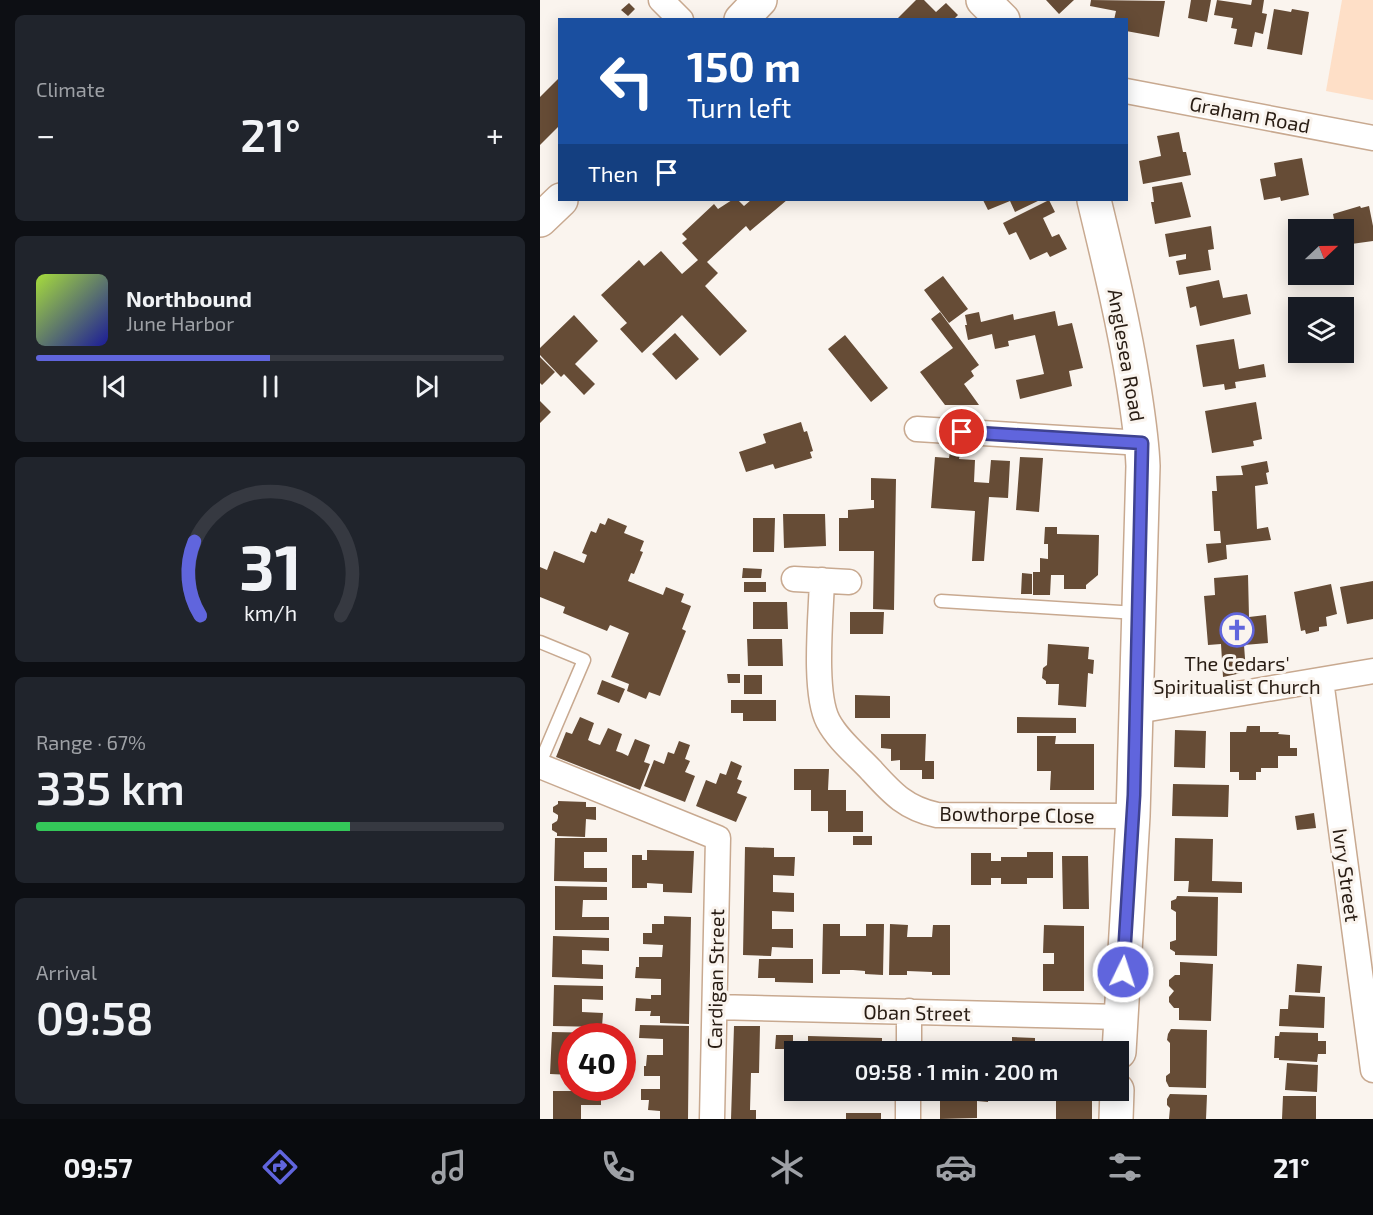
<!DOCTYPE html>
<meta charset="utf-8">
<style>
body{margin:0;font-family:"Exo 2",sans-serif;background:#20242c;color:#f1f3f6;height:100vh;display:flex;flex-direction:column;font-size:22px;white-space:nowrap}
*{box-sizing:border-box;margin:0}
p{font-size:20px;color:#9ea1a6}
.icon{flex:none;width:33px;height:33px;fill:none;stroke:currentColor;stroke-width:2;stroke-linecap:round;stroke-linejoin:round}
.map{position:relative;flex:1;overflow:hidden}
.drawer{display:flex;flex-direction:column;gap:15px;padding:15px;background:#0d0f14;width:540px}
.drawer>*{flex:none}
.hud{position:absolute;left:18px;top:18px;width:570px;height:183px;border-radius:0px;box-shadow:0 3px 15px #0003;background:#1a4fa0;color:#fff;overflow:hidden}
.needle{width:39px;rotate:68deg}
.fabs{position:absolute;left:748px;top:219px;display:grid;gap:12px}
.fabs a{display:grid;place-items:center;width:66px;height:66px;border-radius:0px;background:#171b24;box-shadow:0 3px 15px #0003;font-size:30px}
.speed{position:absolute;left:18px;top:1023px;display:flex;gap:12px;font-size:30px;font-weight:700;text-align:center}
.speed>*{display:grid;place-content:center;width:78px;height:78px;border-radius:50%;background:#171b24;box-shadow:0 3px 15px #0003;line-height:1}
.speed .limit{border:9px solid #d22;background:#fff;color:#111}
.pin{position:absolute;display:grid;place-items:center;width:51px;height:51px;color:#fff;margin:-26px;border:3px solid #fff;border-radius:50%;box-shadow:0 2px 6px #0007}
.me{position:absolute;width:66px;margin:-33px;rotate:4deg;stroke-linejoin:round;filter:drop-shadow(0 0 4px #0008)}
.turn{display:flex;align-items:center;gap:21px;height:126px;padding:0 30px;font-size:27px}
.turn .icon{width:78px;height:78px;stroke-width:2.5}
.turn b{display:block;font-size:42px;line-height:51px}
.then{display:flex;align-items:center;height:57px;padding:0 30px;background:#0003;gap:12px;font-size:22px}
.big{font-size:45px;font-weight:600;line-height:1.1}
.drawer .widget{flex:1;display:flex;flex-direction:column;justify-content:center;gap:9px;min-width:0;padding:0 21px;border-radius:9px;background:#20242c}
.drawer .dial{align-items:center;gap:0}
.dial svg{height:156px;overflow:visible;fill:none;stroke:#363941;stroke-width:7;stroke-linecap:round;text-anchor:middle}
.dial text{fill:#f1f3f6;stroke:none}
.song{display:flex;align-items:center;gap:18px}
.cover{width:72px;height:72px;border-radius:9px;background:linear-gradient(135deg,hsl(80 70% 55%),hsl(240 70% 35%))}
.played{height:6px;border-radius:3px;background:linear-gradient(90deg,#6065dd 50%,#363941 50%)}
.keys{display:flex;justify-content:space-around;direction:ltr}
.heat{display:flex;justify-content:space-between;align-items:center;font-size:33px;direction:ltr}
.charge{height:9px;border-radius:4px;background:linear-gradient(90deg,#34c759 67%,#363941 0)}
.trip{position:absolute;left:244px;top:1041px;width:345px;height:60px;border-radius:0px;background:#171b24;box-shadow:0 3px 15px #0003;font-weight:600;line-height:60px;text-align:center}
.tab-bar{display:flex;height:96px;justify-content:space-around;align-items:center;background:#090b0e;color:#9ea1a6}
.tab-bar .icon{width:42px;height:42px}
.tab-bar .selected{color:#6065dd}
.tab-bar b{font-size:27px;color:#f1f3f6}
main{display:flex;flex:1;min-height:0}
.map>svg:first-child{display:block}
</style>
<main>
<section class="drawer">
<div class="widget"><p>Climate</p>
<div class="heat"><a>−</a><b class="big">21°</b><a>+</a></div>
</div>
<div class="widget">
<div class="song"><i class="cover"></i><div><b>Northbound</b><p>June Harbor</p></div></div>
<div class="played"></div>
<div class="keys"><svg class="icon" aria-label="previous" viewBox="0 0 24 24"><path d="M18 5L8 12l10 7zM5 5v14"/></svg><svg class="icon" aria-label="pause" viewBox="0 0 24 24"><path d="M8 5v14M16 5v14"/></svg><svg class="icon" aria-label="next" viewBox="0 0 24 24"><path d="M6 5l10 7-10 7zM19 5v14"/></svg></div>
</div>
<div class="widget dial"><svg viewBox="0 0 100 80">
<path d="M14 69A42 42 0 1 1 86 69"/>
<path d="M14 69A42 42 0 0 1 11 31" stroke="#6065dd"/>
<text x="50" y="56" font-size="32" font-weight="700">31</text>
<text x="50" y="72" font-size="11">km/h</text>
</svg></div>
<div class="widget"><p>Range · 67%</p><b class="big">335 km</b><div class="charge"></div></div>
<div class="widget"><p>Arrival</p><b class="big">09:58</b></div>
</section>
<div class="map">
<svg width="833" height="1119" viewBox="0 0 833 1119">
<rect width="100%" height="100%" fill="#faf4ee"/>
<path fill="#fedfc7" d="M802,0H833V100L786,91Z"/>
<path fill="#664c36" d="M376,0H384L396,12L406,3L418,15L413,20H356Z
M506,0H534L519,14Z
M551,0L625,1L619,37L586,31V20H574L576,11L550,6Z
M651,0H671L667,22L648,18Z
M677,0L711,5L712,0H724L722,13L727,14L723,34L715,32L712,47L694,44L697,29L691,28L693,18L674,15Z
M89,3L95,9L88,16L81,10Z
M734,9L751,12L752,9L769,12L762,55L727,49Z
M20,77V125L0,145V97Z
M639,132L643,152H646L651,175L603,184L599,161L621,156L617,136Z
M762,158L769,195L741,201L740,197L724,200L720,179L736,176L734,163Z
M642,182L651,217L615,224L611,202H614L612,187Z
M192,200H198L204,206L211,200H247L210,231L206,226L167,262L178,273L165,286L207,331L180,356L142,315L102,353L80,329L87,323L61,295L99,260L104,266L121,251L142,274L158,260L142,243L147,239L142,234L174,204L178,209Z
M443,200H500L475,212L470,201L448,210Z
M509,200L515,212L503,218L512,237L519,234L527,249L510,257L507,252L490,260L476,232L469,235L463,223Z
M820,206L821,208L829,206L833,226V241L804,245V230H796L793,214Z
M671,226L674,249L668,250L671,270L639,275L636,261L646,259V254L629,257L625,234Z
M403,276L428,309L409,323L384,290Z
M679,280L683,298L707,294L711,314L660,326L656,306L650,308L646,287Z
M515,311L518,326L532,323L543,368L529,371L532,386L480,399L476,380L504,374L495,335L468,341L469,346L455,349L452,334L428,340L425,325H427L425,315L439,312L441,322L473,314L474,320Z
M400,312L439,365L431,371L434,376L424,384L439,405H405L380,372L413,348L391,319Z
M34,315L58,341L35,364L55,384L44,395L24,374L21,377L0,355V348Z
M135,333L159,359L136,380L112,354Z
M305,335L348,388L331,402L288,349Z
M694,339L699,369L724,364L726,377L695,382L696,388L685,390L684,384L663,387L656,345Z
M0,357L15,372L2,385L0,383Z
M0,401L11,412L0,423Z
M716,402L722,439L713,441L714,446L672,453L665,411Z
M261,422L264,432L267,431L273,451L270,452L272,458L235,469L233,464L206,472L199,452L226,443L223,434Z
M410,452L420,453L419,459L435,460L434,482L449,483L451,460L470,461L468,498L449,497L444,561H432L435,511L391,508L395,457L409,458Z
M480,457L503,458L499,512L476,510Z
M727,461L729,472L726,473L728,484L715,486L717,529L728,527L731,540L686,545L687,559L668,563L666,544L681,543L680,531H674L672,491H677L676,476L703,475L701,466Z
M331,478L356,479L354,610L333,609L334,551H299V518H308V510L334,508V500H331Z
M243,514H285L286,546L244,548Z
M68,518L87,526L84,533L104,541L100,551L103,552L94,574L91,573L88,581L123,595L126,587L144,594L141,602L151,606L142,629L146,631L120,696L109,692L106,699L87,691L89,684L71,677L89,633L70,625L67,631L23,613L25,607L0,597V567L7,570L14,551L44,563L47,555L42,553L51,531L56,533L60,523L65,525Z
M213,518H235L234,552H213Z
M505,527H517V534L559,535L558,575L546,585V589H524V575H511L510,595H493V572H500V558L508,559V544H504Z
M203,568L222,569L221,578H202Z
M482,573L492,574V594H481Z
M708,575L709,617L726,615L728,643L704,645L706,672L683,677L681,644L668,645L664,596L675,595L674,578Z
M833,581V619L807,624L800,587Z
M204,582H226V592H204Z
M791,584L797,614L786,617L787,626L779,627V631L766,634L765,630L761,631L754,592Z
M213,602H247L248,629H213Z
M310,612H344L343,634H310Z
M207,639H242L243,666H208Z
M508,644L549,647L548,659L554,660L553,674L548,673L546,707L518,705L519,684H506V681L502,678L503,668L507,665Z
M187,674H200V683H188Z
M204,675H222V694H204Z
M62,680L85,689L79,703L57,694Z
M315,695L350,696V718H315Z
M191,700H236V721H203V713H191Z
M40,717L54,723L48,740L54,743L60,745L68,728L82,734L76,751L82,753L88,756L95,739L110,745L104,762L110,764L100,790L16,757L26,732L32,734Z
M477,717L536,718V733H477Z
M707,726H720V732H739L738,734L750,735V748H757V756H738V768H721V772H716V780H699V772H690V732H706Z
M635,730L666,731L665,768L634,767Z
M341,734H386L385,761H394V779H382V770H360V760L351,761V749L341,748Z
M497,736H516L515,744H554V790H510L511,771H497Z
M139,741L150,745L145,759L150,761L145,772L155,776L145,802L104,786L114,760L124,764L128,752L134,754Z
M191,761L202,766L197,779L202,781L197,793L207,797L196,822L156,806L166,780L176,784L180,773L186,775Z
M254,769H289L288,790H306V811H323V832H288V811H271V790H254Z
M633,784L689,785L688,817L632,816Z
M18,801L46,802V807H56V820L46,819L45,837L17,836V833L12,830V824L17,821L18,818V815L13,812V807L18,804Z
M774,813L776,828L757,830L755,816Z
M313,836H332V845H313Z
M15,838H67V852H44V868H67V882L14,881Z
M635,838L673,839L672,881L702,882V893L648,892L649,881H634Z
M205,847L234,848V857H255L254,876L233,875V892L254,893V912L232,911V929H253V948L232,947L231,956L203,955Z
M107,850L154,851L152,893L123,892V884L107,883V888H92V855H102V860H107Z
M487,852H513V878H487V884H461V878H451V885H431V853H451V861H461V857H487Z
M522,856H548L549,909H523Z
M15,886L67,887V900H43L42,917H69V930H15Z
M637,896L678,897L677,956L635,955V952L630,949V942L636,940V912L631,909V901L636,899Z
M124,916L151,917L149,1024L120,1023V1016H110L111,1011H95L96,998L111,999V995H121V979L95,978L96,967H99V957H122L123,945L103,944V933H112V924H124Z
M283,924H300V936H326V924H344L343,975L325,974V971L313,970H300V974H282Z
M350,924L368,925L367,937H392L393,925H410V975H392V972L367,971V975H349Z
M504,925L544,926V991H503V964H514V953H503Z
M13,936L69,938V951L42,950V964L63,965V979L12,977Z
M219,959H273V983L235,982V978H218Z
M640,962L673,964L671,1021L639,1020V1008H634L629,1002V997L634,991L629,986V980L635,975H640Z
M757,964L782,966L780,993L755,992Z
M14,985L63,986V1000L42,999V1012L63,1013L62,1027L13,1026Z
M749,995L785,997L784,1028L739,1026L740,1009H748Z
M100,1025L149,1026L148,1119H120V1111L108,1110L109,1100H101V1089H120V1076H104V1066H106L107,1055H123V1039L99,1038Z
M194,1026H220L219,1073H211L210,1110H216V1119H191Z
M631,1029L667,1030L666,1088L629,1087L626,1081V1076L630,1073V1043L627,1040L628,1034Z
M12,1032L63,1033V1036H32V1075L10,1074Z
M740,1032L778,1033V1041H786V1054H778L777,1062L739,1060V1058H734L735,1036H739Z
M236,1035H253V1049H235Z
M268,1036L342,1038V1052H268Z
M472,1037L495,1038V1052H472Z
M401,1041L438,1042V1046H452V1052H400Z
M747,1063L778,1065L777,1092L745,1090Z
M312,1090H341V1097L312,1096Z
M400,1090H449L448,1102L437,1101V1118L400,1119Z
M516,1090H552V1119H516Z
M13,1091H61V1105H41V1119H13Z
M630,1094L667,1095L666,1119H629L630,1108L627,1105V1099Z
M743,1096H776V1119H742Z
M306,1113H341V1119H306Z"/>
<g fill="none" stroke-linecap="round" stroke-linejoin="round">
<defs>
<path id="lane" d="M401,601L597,613
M0,642L44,660L0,763"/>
<path id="street" d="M121,0L141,20
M586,91L833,138
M377,429L602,443
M254,579L309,582
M282,580C281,615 273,692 288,721C298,740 317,755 331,770C352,793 365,808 397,815L593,816
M781,680L833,1070
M597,711L833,671
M0,766L178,838L172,1119
M175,1007L580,1017
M369,1052V1011
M368,1119V1090"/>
<path id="secondary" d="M443,0L463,20
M554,200C569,262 584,324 594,388C598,414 602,439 603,466L593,816L579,1052
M576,1119L577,1090"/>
<path id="primary" d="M201,20L220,0
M0,220L21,200"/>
</defs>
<use href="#lane" stroke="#c8a990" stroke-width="15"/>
<use href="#street" stroke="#c8a990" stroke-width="27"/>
<use href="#secondary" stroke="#c8a990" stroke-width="36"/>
<use href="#primary" stroke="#c8a990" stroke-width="36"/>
<use href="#lane" stroke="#fff" stroke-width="12"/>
<use href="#street" stroke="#fff" stroke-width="24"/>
<use href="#secondary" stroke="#fff" stroke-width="33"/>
<use href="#primary" stroke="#fff" stroke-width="33"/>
</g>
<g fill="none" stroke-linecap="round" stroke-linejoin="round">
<defs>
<path id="route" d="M422,432L602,443L594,795L583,972"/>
</defs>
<use href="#route" stroke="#3e4290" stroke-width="15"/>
<use href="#route" stroke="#6065dd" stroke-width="10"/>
</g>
<defs>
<symbol id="church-ring" viewBox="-11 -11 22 22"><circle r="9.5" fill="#faf4ee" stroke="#6065dd" stroke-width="1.5"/><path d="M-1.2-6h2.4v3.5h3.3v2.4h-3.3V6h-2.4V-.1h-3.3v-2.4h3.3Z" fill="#6065dd"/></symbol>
</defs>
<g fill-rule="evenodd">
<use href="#church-ring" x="678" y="611" width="38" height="38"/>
</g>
<g text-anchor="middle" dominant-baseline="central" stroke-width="6" stroke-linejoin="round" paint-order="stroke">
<g font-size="20" fill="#281c13" stroke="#faf4ee">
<text transform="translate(710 114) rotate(11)">Graham Road</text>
<text transform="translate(587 355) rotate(80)">Anglesea Road</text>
<text transform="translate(477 814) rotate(1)">Bowthorpe Close</text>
<text transform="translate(807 875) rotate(82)">Ivry Street</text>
<text transform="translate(175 979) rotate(-89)">Cardigan Street</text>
<text transform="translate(377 1012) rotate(1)">Oban Street</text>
</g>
<g font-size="20" fill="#281c13" stroke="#faf4ee">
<text x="697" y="663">The Cedars'<tspan x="697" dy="23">Spiritualist Church</tspan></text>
</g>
</g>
</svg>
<div class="fabs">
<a><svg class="needle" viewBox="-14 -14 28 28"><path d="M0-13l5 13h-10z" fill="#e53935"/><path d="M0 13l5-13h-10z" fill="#9ea1a6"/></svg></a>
<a><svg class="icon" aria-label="layers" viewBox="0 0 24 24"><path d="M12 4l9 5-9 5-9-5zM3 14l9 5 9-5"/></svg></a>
</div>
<div class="speed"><div class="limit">40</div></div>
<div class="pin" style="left:422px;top:432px;background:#d93025"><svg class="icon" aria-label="arrive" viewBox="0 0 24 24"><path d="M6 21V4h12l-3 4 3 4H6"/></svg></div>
<svg class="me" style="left:583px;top:972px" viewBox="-20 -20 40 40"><circle r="17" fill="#6065dd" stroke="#fff" stroke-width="3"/><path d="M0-11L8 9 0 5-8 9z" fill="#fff"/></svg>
<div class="trip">09:58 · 1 min · 200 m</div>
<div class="hud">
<div class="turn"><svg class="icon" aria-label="left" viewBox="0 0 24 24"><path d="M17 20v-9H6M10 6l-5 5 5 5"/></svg><div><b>150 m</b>Turn left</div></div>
<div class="then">Then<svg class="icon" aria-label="arrive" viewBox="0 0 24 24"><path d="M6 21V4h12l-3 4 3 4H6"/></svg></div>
</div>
</div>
</main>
<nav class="tab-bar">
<b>09:57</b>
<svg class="icon selected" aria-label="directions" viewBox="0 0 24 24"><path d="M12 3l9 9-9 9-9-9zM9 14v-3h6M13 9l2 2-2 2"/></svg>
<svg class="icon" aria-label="music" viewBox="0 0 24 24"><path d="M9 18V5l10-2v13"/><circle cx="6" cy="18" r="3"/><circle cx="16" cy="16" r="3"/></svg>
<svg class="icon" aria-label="phone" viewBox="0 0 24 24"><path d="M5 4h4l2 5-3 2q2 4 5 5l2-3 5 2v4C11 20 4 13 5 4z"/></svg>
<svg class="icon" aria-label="climate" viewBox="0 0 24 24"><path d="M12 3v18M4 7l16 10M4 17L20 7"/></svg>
<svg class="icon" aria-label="car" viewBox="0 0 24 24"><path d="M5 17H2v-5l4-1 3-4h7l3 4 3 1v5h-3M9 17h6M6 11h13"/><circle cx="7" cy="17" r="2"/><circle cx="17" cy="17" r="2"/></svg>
<svg class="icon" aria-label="filters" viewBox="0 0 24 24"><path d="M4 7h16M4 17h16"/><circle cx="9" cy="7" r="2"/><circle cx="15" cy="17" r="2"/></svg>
<b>21°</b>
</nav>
